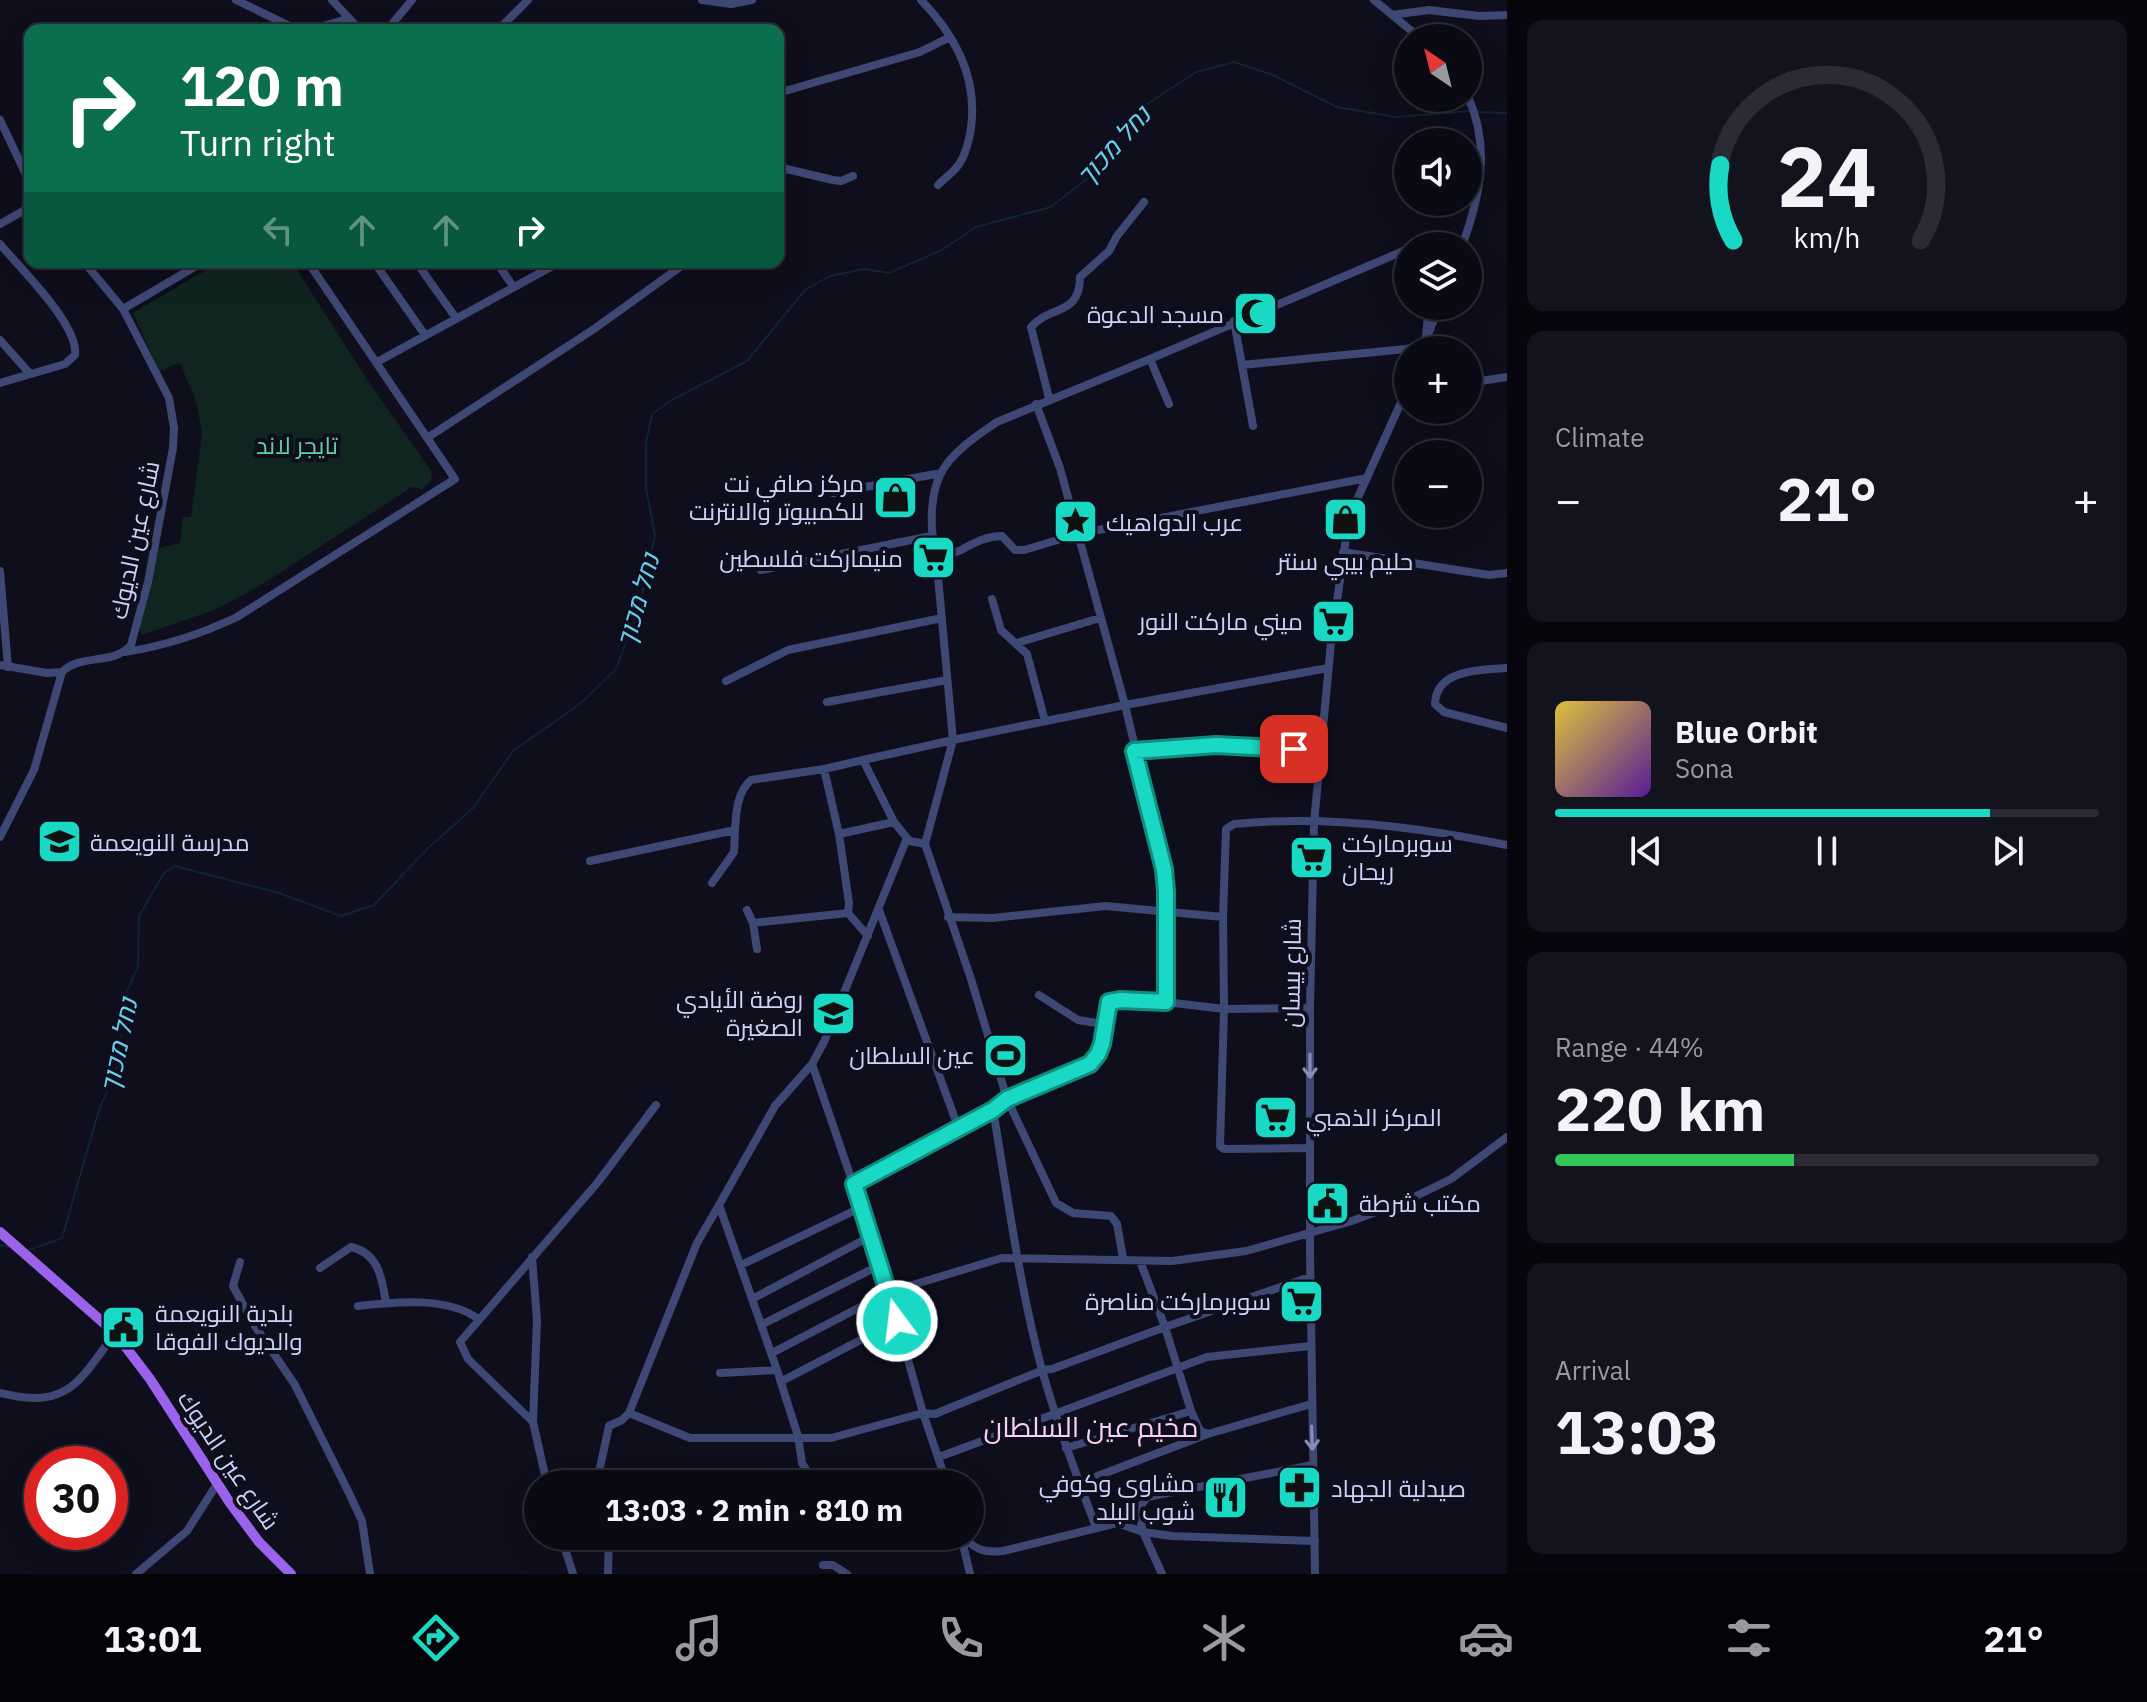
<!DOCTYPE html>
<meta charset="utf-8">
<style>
body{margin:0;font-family:"IBM Plex Sans",Cairo,Heebo,sans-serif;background:#13131e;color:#f1f3f6;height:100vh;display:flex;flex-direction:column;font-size:30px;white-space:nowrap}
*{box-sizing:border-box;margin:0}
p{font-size:26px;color:#999aa0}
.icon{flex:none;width:44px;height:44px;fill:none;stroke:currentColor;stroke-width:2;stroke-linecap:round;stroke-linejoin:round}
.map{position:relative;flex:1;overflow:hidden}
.panel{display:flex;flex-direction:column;gap:20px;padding:20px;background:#06060c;width:640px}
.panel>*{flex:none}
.guide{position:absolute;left:24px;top:24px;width:760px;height:244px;border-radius:16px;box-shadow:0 8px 32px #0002,0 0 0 2px #2a2b34;background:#0b6e4f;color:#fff;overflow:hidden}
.needle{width:52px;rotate:325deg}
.buttons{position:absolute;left:1394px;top:24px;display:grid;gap:16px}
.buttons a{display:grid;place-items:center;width:88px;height:88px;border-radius:50%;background:#0a0a15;box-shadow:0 8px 32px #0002,0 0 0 2px #2a2b34;font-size:40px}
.speed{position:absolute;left:24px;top:1446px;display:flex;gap:16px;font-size:40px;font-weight:700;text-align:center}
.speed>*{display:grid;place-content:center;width:104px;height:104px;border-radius:50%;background:#0a0a15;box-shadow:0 8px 32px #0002,0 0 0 2px #2a2b34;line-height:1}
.speed .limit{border:12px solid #d22;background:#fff;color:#111}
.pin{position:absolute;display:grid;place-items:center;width:68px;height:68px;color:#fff;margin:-34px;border-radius:16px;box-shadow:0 4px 12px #0006}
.me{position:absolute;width:88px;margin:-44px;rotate:345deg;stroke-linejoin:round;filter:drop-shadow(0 0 6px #0008)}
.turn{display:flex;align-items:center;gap:28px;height:168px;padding:0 24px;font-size:36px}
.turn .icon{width:104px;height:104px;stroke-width:2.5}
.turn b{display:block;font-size:56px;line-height:68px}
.lanes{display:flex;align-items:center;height:76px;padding:0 24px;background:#0003;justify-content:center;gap:40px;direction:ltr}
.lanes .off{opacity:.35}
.big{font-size:60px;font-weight:800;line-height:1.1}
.panel .widget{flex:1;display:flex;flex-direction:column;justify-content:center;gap:12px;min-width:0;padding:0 28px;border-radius:16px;background:#13131e}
.panel .dial{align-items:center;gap:0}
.dial svg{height:208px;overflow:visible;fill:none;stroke:#2a2b34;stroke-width:7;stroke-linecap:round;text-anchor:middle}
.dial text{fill:#f1f3f6;stroke:none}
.song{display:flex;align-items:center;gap:24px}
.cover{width:96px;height:96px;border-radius:12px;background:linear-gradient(135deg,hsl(50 70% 55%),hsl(270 70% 35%))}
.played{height:8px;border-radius:4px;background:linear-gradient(90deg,#1ad9c4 80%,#2a2b34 80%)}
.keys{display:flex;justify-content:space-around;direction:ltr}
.heat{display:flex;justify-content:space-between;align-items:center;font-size:44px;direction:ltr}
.charge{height:12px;border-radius:6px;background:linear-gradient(90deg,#34c759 44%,#2a2b34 0)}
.trip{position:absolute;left:524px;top:1470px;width:460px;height:80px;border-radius:40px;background:#0a0a15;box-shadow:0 8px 32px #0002,0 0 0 2px #2a2b34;font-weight:800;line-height:80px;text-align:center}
.tab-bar{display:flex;height:128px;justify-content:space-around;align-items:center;background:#040408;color:#999aa0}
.tab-bar .icon{width:56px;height:56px}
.tab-bar .on{color:#1ad9c4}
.tab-bar b{font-size:36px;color:#f1f3f6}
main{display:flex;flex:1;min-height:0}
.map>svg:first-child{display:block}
</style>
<main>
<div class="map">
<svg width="1507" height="1574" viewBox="0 0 1507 1574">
<rect width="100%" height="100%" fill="#0e0e1c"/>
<path fill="#112520" d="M220,262H292L368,381L432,472L431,481L422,489L412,487L258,587L214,610L142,635L139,630L159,548L180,543L183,517H191L202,434L197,404L180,363L159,371L133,313Z"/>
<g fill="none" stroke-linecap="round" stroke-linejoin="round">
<path stroke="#0e2435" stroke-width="2" d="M1477,112L1507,113
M0,1245L11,1247
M29,1250L62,1238L99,1110L121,1058L120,1008L138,966L139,916L164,873L175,866L279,893L341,916L374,905L428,848L473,808L513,751L581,703L616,669L639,609L655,535L646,488V443L652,414L670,401L747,361L805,290L830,276L864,269L889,273L942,250L976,227L1051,207L1092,175L1141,108L1196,72L1234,62L1273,75L1337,107L1397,117L1470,111"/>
<path stroke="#3e4875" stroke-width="8" d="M236,0L294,28L309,30
M332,0L360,30
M702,0L731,4L752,0
M921,0C955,35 978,77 971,128C969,141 965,158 956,168C951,174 944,179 938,185
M1374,0L1420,38
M1392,15L1429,10L1479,16L1507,15
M309,30L347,19
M387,30L412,0
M498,30L528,0
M778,93L920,52L950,37
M0,120L30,183
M778,167L833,180L841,181L853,176
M0,224L30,207
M0,244C20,268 79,325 75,355L65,364L0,383
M1462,246C1480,197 1491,147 1468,97
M374,262L425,335
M416,262L456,318
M496,262L513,286
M123,309L203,262
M1234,321L1253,426
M1428,335L1439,306
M0,340L30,374
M1150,359L1408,249
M377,362L560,262
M1242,365L1406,349L1425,345L1429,306
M1468,383L1507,377
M1049,398L1031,327C1050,305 1080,316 1080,277L1109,251L1117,236L1144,202
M1036,404L1060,468L1078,534L1367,478
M427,438L594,329L687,262
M833,493L941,473
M1343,552L1489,575L1507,573
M936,555C945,554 956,554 963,549C976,542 987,536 1002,536L1015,550H1024L1078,534L1125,705L1328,668
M761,570L931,536
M0,571L8,667
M992,599L1001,630L1027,654L1045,721
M1017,643L1100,618
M125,652C165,646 201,634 237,617L455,479L308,262
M0,665L47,673L62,672
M1507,668C1481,670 1436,669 1435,704L1444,712L1507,728
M726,681L788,650L942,618
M827,702L947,680
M1134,751L1216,745L1320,751
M863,760L953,740L925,844
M824,769L839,834L894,822
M839,834L849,903L848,913L868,936
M0,837L34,770L62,672C81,653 113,666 131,645L148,582L173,448L174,428L169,398L123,309L84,262
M590,861L735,830C736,813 737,792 751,780L824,769L863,760L894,822L907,838
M712,883L734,852L735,830
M747,910L753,923L757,949
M879,910L958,1127
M948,917L993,918L1106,906L1223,917L1224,1009L1220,1146L1224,1149L1310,1148
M1223,917L1226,829L1234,824C1323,815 1420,827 1507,845
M753,923L848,913
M1039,995L1078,1020L1103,1024
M1166,1002L1224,1009L1310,1008
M812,1064L871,1236
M993,1110C1008,1197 1019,1285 1042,1370C1057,1423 1076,1475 1096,1527
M854,1184L958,1127L993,1110L1007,1099L1056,1203L1073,1213L1111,1216L1117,1224L1123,1258
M532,1257L537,1320L533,1422
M1140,1261L1165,1327L1191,1411L1200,1431L1208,1434L1311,1404
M240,1262L233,1286L255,1326L295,1385L349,1493L362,1521L370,1574
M741,1265L862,1207
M320,1268L351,1247C379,1253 382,1279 386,1303
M754,1298L871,1236L889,1292L772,1353
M358,1306C392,1302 449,1296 478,1319
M763,1324L880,1265
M777,1370L719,1205L775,1106L812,1064L824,1042L907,838L910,841L925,844L971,979L1007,1099L1090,1064C1106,1045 1100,1023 1109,1002L1120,1000L1166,1002V891L1164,869L1125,705L953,740L936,555C930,531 929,497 941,473C952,452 978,435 997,422L1150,359L1169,404
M720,1373L777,1370L798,1436L802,1463L815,1484
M782,1381L897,1321
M0,1393C68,1410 79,1382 115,1333
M629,1413L690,1438H831L923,1413L935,1414L1043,1370L1052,1369L1165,1327L1310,1277
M1066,1448L1191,1411
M939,1457L1207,1357L1310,1346
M1079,1483L1208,1434
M547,1484L533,1422L468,1359L460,1342L598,1182L656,1105
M592,1484L599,1472L609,1426L622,1420L629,1413L697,1243L719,1205
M947,1484L923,1413L889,1292L1002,1258L1172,1261L1246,1251L1352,1221L1410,1199L1451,1179L1507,1137
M561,1536L573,1574
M961,1536L970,1574
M962,1536C976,1550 984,1553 1003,1551L1117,1523L1143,1532L1172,1536L1315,1541
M823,1565H833L847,1574
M136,1574L187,1531L217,1484
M608,1574L609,1536
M1162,1574L1143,1532L1138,1510L1147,1497L1313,1465
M1315,1574L1310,1250V1008L1314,823L1331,643L1347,531L1355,504L1408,387"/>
<path stroke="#9b62ec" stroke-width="10" d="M0,1232L115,1333L150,1379L230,1503L259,1542L291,1574"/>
</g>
<defs><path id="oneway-shaft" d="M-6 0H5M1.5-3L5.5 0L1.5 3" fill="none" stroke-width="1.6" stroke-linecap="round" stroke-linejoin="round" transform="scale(2)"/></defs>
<g stroke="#868db7">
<use href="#oneway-shaft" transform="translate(1310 1066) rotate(90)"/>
<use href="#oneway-shaft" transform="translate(1312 1438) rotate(88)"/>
</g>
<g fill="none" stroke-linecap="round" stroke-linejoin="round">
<defs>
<path id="route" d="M897,1321L854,1184L993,1110L1007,1099L1090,1064L1098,1054L1102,1044L1109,1002L1120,1000L1166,1002V891L1164,869L1134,751L1216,745L1294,749"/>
</defs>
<use href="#route" stroke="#118d7f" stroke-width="20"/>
<use href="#route" stroke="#1ad9c4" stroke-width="14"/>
</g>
<defs>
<symbol id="mosque-square" viewBox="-11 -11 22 22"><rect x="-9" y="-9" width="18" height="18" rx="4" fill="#1ad9c4" stroke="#0e0e1c"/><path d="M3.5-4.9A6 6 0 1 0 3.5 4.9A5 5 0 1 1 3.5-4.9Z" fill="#111"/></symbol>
<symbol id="shop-square" viewBox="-11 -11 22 22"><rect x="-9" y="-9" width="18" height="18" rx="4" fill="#1ad9c4" stroke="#0e0e1c"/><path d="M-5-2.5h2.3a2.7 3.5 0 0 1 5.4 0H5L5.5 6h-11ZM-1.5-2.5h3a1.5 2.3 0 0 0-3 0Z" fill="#111"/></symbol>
<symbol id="sight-square" viewBox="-11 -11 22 22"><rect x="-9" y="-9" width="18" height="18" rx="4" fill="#1ad9c4" stroke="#0e0e1c"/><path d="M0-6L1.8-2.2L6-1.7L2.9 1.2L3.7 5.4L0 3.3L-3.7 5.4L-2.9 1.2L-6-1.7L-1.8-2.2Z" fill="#111"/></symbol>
<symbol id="supermarket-square" viewBox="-11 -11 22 22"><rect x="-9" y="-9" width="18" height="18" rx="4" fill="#1ad9c4" stroke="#0e0e1c"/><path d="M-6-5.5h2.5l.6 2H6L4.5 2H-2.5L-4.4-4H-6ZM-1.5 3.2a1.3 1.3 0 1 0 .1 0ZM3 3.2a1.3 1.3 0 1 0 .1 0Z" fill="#111"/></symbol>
<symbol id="school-square" viewBox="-11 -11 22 22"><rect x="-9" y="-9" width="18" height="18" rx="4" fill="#1ad9c4" stroke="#0e0e1c"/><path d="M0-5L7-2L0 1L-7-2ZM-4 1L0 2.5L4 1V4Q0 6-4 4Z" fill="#111"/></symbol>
<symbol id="stadium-square" viewBox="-11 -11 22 22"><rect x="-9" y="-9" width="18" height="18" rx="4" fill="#1ad9c4" stroke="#0e0e1c"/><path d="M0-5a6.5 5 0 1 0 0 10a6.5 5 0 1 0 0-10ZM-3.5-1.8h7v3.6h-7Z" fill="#111"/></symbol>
<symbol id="civic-square" viewBox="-11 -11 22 22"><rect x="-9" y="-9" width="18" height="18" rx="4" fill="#1ad9c4" stroke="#0e0e1c"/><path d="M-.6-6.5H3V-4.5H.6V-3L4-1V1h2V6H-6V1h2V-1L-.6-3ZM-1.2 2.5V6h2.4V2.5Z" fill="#111"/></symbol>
<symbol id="pharmacy-square" viewBox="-11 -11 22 22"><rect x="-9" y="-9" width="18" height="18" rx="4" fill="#1ad9c4" stroke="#0e0e1c"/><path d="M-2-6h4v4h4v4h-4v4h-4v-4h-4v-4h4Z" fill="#111"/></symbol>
<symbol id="restaurant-square" viewBox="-11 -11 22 22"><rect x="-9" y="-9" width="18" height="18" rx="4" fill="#1ad9c4" stroke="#0e0e1c"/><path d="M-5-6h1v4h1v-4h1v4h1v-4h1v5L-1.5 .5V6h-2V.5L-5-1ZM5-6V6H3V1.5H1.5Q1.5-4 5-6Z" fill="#111"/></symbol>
</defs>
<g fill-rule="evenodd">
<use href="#mosque-square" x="1230" y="288" width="51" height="51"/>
<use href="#shop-square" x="870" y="472" width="51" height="51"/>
<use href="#shop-square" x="1320" y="494" width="51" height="51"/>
<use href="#sight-square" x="1050" y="496" width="51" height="51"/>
<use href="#supermarket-square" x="908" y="532" width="51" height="51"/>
<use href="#supermarket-square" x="1308" y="596" width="51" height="51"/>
<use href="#school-square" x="34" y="816" width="51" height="51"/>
<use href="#supermarket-square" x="1286" y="832" width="51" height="51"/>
<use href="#school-square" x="808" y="988" width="51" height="51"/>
<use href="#stadium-square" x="980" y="1030" width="51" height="51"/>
<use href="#supermarket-square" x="1250" y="1092" width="51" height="51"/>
<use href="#civic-square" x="1302" y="1178" width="51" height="51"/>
<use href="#supermarket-square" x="1276" y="1276" width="51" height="51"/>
<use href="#civic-square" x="98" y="1302" width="51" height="51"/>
<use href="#pharmacy-square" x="1274" y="1462" width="51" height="51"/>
<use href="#restaurant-square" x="1200" y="1472" width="51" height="51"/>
</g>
<g text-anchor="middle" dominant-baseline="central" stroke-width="8" stroke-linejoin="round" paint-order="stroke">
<g font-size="24" fill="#ced2f9" stroke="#0e0e1c" text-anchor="end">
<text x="1224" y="314">مسجد الدعوة</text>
<text x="864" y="483">مركز صافي نت<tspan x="864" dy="28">للكمبيوتر والانترنت</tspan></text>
<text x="1106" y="522" text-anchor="start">عرب الدواهيك</text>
<text x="903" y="558">منيماركت فلسطين</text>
<text x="1345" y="561" text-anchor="middle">حليم بيبي سنتر</text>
<text x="1303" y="621">ميني ماركت النور</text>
<text x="90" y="842" text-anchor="start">مدرسة النويعمة</text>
<text x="1342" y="843" text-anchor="start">سوبرماركت<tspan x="1342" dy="28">ريحان</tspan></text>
<text x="803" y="999">روضة الأيادي<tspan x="803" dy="28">الصغيرة</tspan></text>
<text x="975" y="1055">عين السلطان</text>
<text x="1306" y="1117" text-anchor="start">المركز الذهبي</text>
<text x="1359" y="1203" text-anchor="start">مكتب شرطة</text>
<text x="1271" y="1301">سوبرماركت مناصرة</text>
<text x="155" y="1313" text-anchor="start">بلدية النويعمة<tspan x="155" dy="28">والديوك الفوقا</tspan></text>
<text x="1195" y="1483">مشاوي وكوفي<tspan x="1195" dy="28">شوب البلد</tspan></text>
<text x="1331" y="1488" text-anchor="start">صيدلية الجهاد</text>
</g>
<g font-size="24" fill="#64cf9e" stroke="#0e0e1c">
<text x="297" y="445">تايجر لاند</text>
</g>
<g font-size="24" fill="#ced2f9" stroke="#0e0e1c">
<text transform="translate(134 540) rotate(-78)">شارع عين الديوك</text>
<text transform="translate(1291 973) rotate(-89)">شارع بيسان</text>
<text transform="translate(229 1460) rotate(56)">شارع عين الديوك</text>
</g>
<g font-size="26" font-style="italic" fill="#68cced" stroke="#0e0e1c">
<text transform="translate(1113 145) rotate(-48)">נחל מכוך</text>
<text transform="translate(637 600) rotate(-74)">נחל מכוך</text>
<text transform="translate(118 1045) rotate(-78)">נחל מכוך</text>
</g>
<g font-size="28" fill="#f9d0f3" stroke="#0e0e1c">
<text x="1091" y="1426">مخيم عين السلطان</text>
</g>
</g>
</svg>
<div class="buttons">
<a><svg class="needle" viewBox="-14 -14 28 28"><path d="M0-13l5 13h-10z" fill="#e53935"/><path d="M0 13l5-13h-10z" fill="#999aa0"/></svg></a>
<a><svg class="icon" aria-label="sound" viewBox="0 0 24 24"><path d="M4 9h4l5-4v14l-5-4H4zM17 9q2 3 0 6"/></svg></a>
<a><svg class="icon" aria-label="layers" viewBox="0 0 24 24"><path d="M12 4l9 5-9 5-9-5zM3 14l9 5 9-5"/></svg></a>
<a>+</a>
<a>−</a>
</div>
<div class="speed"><div class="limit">30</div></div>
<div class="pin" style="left:1294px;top:749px;background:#d93025"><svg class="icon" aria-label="arrive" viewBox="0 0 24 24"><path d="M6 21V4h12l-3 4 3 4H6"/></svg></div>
<svg class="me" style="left:897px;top:1321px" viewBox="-20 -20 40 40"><circle r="17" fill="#1ad9c4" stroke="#fff" stroke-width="3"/><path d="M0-11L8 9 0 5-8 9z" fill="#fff"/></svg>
<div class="trip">13:03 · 2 min · 810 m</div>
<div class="guide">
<div class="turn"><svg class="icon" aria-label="right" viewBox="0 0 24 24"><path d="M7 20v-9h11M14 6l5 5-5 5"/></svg><div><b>120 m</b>Turn right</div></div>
<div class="lanes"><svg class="icon off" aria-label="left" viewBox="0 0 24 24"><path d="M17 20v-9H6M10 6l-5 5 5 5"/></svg><svg class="icon off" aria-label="ahead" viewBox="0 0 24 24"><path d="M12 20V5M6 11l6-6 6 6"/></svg><svg class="icon off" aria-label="ahead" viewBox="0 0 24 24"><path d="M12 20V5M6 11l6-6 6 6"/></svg><svg class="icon" aria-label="right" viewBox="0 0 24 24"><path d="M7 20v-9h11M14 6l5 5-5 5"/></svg></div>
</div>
</div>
<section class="panel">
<div class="widget dial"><svg viewBox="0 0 100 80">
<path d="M14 69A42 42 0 1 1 86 69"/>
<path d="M14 69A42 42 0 0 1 9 40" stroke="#1ad9c4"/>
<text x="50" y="56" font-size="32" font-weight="700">24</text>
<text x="50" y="72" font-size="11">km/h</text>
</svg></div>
<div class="widget"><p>Climate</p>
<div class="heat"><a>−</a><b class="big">21°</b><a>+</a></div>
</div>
<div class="widget">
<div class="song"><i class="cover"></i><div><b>Blue Orbit</b><p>Sona</p></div></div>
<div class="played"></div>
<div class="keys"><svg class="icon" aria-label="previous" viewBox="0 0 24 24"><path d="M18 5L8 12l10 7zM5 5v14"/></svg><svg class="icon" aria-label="pause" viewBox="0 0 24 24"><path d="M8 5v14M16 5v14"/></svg><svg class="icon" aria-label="next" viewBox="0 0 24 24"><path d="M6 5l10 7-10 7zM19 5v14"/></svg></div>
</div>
<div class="widget"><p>Range · 44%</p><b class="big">220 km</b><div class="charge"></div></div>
<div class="widget"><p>Arrival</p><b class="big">13:03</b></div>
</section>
</main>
<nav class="tab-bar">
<b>13:01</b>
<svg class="icon on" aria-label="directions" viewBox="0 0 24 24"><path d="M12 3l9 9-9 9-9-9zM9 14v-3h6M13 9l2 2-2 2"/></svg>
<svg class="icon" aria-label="music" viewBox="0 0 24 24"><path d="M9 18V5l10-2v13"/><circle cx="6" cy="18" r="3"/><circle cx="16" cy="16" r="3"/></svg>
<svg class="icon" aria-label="phone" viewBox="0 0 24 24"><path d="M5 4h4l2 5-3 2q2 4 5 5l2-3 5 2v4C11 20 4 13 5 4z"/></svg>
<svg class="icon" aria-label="climate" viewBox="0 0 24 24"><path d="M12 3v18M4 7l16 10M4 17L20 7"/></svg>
<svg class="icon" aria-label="car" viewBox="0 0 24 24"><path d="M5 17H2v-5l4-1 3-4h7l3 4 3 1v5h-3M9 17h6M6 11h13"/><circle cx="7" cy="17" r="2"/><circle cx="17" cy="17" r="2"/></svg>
<svg class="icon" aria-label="filters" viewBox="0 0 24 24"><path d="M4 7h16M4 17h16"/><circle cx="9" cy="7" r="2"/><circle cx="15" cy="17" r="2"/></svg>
<b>21°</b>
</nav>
